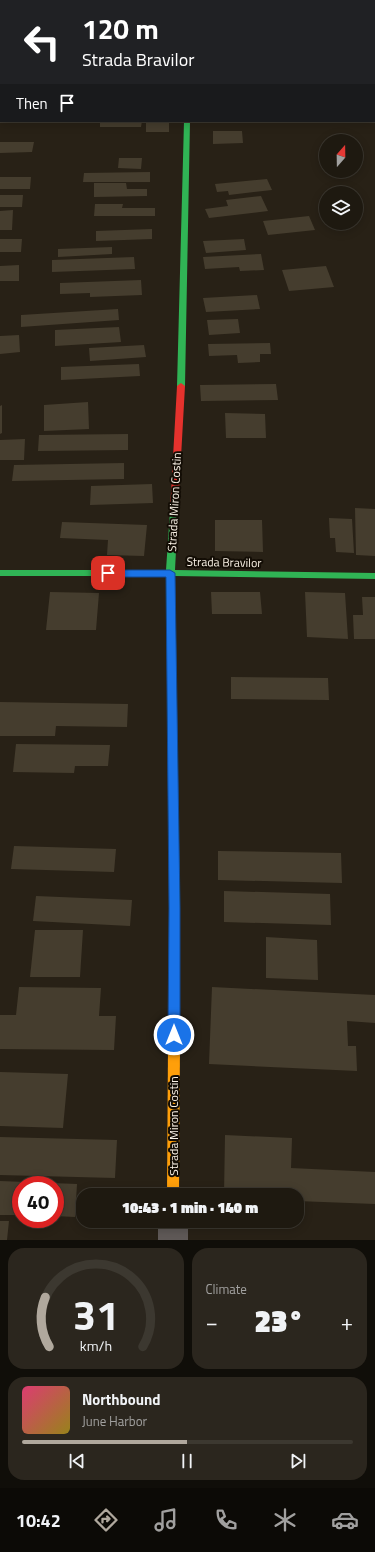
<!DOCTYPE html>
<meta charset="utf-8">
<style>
body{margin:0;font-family:"Titillium Web",sans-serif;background:#2b261e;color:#f1f3f6;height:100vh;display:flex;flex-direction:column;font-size:15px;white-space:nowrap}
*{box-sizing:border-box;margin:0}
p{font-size:13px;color:#a1a09f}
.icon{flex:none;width:22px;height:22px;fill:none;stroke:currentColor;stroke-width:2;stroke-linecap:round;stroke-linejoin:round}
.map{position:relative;height:1240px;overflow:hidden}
.sheet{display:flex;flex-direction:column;gap:8px;padding:8px;background:#100e09;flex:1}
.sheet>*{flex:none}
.top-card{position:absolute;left:0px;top:0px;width:375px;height:122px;box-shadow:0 2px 10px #0003,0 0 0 1px #3c3830;background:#202124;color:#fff;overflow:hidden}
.needle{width:26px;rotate:20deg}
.tools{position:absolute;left:319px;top:134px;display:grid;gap:8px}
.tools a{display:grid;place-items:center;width:44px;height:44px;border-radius:50%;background:#1e1910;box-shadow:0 2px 10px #0003,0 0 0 1px #3c3830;font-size:20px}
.speed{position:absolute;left:12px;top:1176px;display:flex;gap:8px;font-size:20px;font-weight:700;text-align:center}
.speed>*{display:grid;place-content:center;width:52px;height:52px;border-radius:50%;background:#1e1910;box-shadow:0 2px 10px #0003,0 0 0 1px #3c3830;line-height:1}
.speed .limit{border:6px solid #d22;background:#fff;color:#111}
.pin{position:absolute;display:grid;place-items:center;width:34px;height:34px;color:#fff;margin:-17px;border-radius:8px;box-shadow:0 2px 6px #0006}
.me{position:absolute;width:44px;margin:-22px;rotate:0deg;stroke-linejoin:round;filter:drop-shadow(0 0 3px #0008)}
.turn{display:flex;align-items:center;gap:14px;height:84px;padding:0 16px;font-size:18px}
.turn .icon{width:52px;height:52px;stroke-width:2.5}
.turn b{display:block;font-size:28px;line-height:34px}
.then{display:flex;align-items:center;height:38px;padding:0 16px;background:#0003;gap:8px;font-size:15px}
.big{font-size:30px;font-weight:800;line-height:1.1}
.sheet .widget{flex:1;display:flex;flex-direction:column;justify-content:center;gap:6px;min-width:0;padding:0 14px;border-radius:16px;background:#2b261e}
.sheet .dial{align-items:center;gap:0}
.dial svg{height:104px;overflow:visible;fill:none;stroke:#3c3830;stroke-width:7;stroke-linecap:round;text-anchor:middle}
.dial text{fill:#f1f3f6;stroke:none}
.song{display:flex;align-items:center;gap:12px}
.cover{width:48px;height:48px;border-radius:6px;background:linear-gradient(135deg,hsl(340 70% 55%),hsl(50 70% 35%))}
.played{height:4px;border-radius:2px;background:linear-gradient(90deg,#b0a89d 50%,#3c3830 50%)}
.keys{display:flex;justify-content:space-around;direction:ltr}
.heat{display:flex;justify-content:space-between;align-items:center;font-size:22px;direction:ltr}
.sheet .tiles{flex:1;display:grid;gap:8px;grid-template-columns:1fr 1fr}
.widget:last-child{grid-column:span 2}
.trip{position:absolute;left:76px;top:1188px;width:228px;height:40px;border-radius:16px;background:#1e1910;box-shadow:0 2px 10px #0003,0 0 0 1px #3c3830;font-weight:800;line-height:40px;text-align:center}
.tabs{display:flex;height:64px;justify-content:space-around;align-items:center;background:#0c0a06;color:#a1a09f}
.tabs .icon{width:28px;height:28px}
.tabs .selected{color:#b0a89d}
.tabs b{font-size:18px;color:#f1f3f6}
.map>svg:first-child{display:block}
</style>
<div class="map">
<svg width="375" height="1240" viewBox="0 0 375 1240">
<rect width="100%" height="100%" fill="#282116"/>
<path fill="#453d2e" d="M100,121H142L141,127H100Z
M146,121H169V132H146Z
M213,131H242L243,143L213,144Z
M0,142H34L32,152L0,153Z
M119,158H142L141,169L118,168Z
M150,172V182H83L84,173Z
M0,177H31L30,189H0Z
M267,179L272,190L229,195L228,191L217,192L215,184Z
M94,183H126L127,189H147V196L94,197Z
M0,195H23L22,207H0Z
M261,196L268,211L209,218L205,209L228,206L226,200Z
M95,204H123L122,208H155V216H94Z
M13,210L12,230H0V211Z
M309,216L315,230L268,235L263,221Z
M152,229V239L96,241V231Z
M0,239H22L21,252H0Z
M244,239L246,250L206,253L203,241Z
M112,247V254L58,257V249Z
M261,254L264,270L240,271L239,267L205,269L203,257Z
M134,257L135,269L52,272V260Z
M19,265V281H0V266Z
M326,266L334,287L289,291L282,270Z
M141,280L142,295L90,297V293L60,294V283Z
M257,295L260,309L206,312L203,298Z
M118,309L119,320L21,327V315Z
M238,319L240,333L209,335L207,320Z
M119,327L121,342L55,346V330Z
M19,335L20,352L0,354V336Z
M270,343L271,354H260V362L238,363L237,355L209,356L208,344Z
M144,345L146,357L90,361L89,348Z
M139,364L140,376L61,380V367Z
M276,384L278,400L201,401L200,385Z
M88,402L89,429L44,431V405Z
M2,405V433L0,434V406Z
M225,413L265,414L266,438H226Z
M128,434V450L38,451L39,435Z
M25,439L24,460H0V440Z
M124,463V479L12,481L14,465Z
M152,484L153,503L90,505L91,486Z
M355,508L375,509V556L356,555Z
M329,518L352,519L354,553L336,552L335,538H330Z
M215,520H262L263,552L215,551Z
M62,522L147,525L144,556L107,555L108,540L60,538Z
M50,592L99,593L96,630H46Z
M211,592H260L262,614H212Z
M305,592L345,593L348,639L307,637Z
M362,597H375V639H354L353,615H363Z
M231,677L328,678L329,700L231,699Z
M0,702L128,704L127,727L56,726L55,736H0Z
M16,744L110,745L108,766H75L74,773L13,772Z
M14,846L116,849L114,872L11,869Z
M218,851L341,853L342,883L218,880Z
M224,891L330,894L331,925L224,922Z
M36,896L132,900L130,926L33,921Z
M35,930H83L80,977H30Z
M266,937L317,940L318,980L266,978Z
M19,987L101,988L99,1016H116L114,1050L0,1049V1015H16Z
M212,987L375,995V1023L347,1021L348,1046H356L357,1071L209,1064Z
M0,1072L68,1074L63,1128L0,1126Z
M225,1135L292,1138L291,1168L375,1172V1204L297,1201V1195H224Z
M0,1137L117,1140L115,1178L0,1175Z
M0,1181L77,1184L75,1217L55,1216V1185H21V1215H0Z
M0,1221H9L7,1240H0Z"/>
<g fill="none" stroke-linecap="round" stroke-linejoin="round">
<path fill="#5f5957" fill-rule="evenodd" d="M176,0H190V1H176Z
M374,91H375V99H374Z
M0,93H1V101H0Z
M158,1221H188V1240H158Z"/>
<path fill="#30b455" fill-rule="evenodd" d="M184,121H190L185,386L181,389L177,386Z
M174,508L178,511L175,570L375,573V579L174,576L180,910L179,914L175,915L171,914L170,910L166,576H0V570H166L170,511Z"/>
<path fill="#ff9f0a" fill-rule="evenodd" d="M174,1038L178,1040L180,1044L179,1195H167L168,1044L170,1040Z"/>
<path fill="#e5322d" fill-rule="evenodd" d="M181,383L185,386L178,511L174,514L170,511L177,386Z
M175,905L179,906L180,910V1044L178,1048L174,1050L170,1048L168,1044L170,910L171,906Z"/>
</g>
<path fill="#1a73e8" stroke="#114b97" d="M108,570H170L175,573L180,908V1035L178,1039L174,1041L170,1039L168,1035L169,908L166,577H108L104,573Z"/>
<g text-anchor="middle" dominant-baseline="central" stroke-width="4" stroke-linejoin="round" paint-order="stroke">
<g font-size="12" fill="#f9f1e5" stroke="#130d05">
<text transform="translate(174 502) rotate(-87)">Strada Miron Costin</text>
<text transform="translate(224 562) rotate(1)">Strada Bravilor</text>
<text transform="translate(173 1126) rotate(-90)">Strada Miron Costin</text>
</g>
</g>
</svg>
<div class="tools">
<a><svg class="needle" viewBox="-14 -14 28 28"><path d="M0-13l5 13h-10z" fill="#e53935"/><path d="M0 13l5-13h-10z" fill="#a1a09f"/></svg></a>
<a><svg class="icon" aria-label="layers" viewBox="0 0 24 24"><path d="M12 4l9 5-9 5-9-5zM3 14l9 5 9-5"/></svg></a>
</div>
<div class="speed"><div class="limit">40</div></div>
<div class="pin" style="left:108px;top:573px;background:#d93025"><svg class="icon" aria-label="arrive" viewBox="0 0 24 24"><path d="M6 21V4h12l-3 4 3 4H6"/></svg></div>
<svg class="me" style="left:174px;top:1035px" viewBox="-20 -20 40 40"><circle r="17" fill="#1a73e8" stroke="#fff" stroke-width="3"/><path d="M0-11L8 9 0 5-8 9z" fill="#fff"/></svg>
<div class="trip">10:43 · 1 min · 140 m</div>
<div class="top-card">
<div class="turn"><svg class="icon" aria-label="left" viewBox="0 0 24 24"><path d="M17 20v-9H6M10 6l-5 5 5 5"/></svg><div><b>120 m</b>Strada Bravilor</div></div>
<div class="then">Then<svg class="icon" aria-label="arrive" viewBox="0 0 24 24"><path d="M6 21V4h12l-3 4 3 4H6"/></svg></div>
</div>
</div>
<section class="sheet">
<div class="tiles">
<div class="widget dial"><svg viewBox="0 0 100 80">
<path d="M14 69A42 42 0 1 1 86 69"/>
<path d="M14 69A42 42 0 0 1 11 31" stroke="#b0a89d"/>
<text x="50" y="56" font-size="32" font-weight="700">31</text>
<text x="50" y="72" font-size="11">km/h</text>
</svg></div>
<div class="widget"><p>Climate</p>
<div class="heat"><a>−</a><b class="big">23°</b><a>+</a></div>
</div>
<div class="widget">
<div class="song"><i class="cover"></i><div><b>Northbound</b><p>June Harbor</p></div></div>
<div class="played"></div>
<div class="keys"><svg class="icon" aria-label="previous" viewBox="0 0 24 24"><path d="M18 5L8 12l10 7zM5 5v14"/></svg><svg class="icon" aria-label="pause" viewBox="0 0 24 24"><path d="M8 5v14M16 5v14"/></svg><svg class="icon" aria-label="next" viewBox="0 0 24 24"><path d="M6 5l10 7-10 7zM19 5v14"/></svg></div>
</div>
</div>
</section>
<nav class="tabs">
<b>10:42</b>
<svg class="icon selected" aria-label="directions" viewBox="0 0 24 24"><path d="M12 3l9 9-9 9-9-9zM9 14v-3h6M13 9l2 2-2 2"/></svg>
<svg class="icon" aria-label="music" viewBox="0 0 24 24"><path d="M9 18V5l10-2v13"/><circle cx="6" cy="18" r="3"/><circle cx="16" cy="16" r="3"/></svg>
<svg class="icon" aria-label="phone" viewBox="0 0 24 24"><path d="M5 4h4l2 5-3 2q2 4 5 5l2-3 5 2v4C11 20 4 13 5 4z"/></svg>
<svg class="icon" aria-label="climate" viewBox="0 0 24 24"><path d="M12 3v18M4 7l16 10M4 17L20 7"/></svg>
<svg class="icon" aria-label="car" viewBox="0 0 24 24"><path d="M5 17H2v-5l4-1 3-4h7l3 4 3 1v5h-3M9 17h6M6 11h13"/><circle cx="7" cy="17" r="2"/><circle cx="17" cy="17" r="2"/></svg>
</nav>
